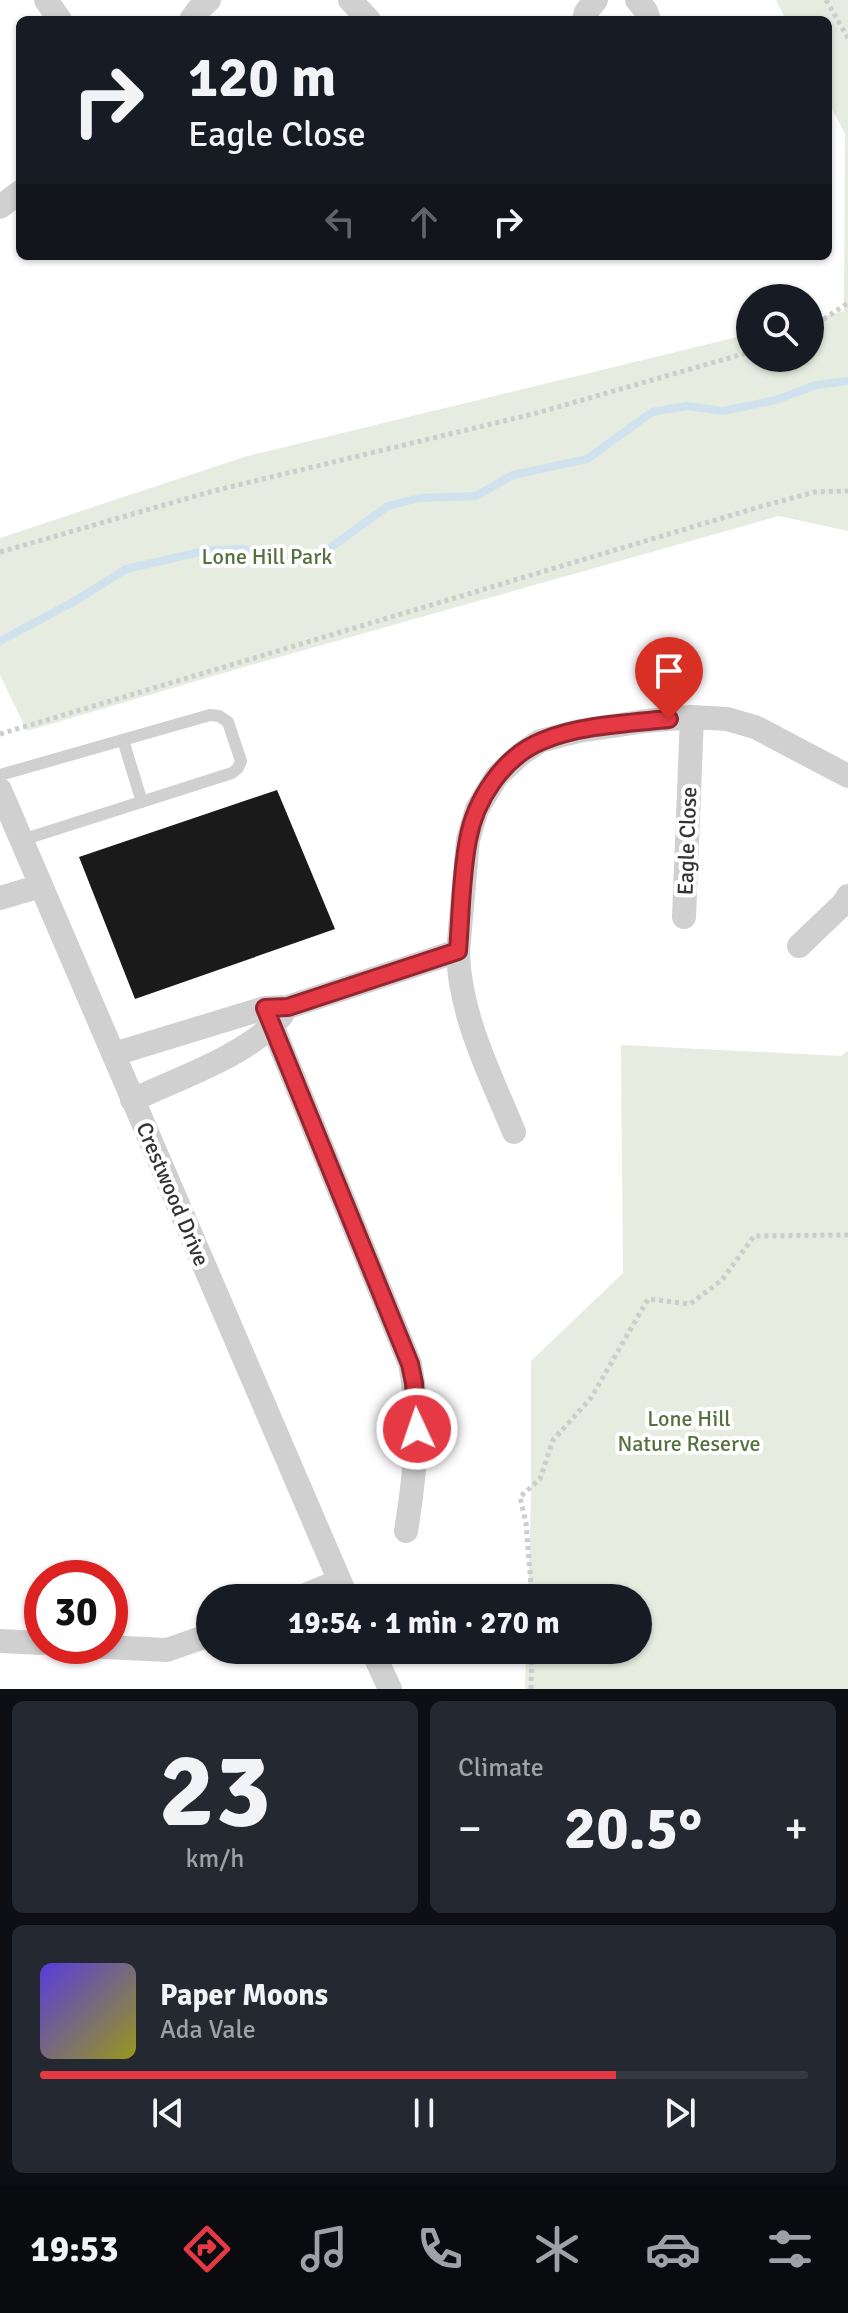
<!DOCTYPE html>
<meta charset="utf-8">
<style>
body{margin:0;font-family:Signika,sans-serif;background:#242831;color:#f1f3f6;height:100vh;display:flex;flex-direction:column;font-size:30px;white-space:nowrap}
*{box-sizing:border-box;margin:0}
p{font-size:26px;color:#9ea1a6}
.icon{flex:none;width:44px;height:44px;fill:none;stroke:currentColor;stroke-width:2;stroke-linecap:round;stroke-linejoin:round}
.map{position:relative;height:1689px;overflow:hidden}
.drawer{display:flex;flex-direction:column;gap:12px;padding:12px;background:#0d0f14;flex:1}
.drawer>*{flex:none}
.banner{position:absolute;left:16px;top:16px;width:816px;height:244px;border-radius:12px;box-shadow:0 2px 6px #0004;background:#171b24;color:#f1f3f6;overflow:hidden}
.tools{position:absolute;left:736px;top:284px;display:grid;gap:16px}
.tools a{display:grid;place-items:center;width:88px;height:88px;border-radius:50%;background:#171b24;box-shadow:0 2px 6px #0004;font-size:40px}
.speed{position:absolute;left:24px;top:1560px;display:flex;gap:16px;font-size:40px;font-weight:700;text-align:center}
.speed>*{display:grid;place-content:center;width:104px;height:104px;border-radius:50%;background:#171b24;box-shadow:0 2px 6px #0004;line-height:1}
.speed .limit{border:12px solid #d22;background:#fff;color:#111}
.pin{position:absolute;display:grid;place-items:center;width:68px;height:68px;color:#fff;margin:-82px -34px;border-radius:50% 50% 50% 0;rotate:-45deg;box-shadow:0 0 8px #0007}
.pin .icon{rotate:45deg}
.me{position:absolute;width:88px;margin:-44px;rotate:357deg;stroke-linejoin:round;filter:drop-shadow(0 0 6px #0008)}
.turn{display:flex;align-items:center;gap:28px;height:168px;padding:0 40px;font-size:36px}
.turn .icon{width:104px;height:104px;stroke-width:2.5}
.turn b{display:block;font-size:56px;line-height:68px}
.lanes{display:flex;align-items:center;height:76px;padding:0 40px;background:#0003;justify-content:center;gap:40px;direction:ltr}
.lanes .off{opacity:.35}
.big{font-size:60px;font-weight:700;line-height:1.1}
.drawer .widget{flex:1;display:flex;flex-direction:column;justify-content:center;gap:12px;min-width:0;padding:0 28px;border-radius:12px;background:#242831}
.drawer .dial{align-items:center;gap:0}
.dial b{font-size:104px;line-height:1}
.song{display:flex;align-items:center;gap:24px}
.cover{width:96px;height:96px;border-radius:12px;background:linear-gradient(135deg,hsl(250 70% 55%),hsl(60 70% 35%))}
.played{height:8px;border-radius:4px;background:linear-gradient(90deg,#e63946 75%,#363941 75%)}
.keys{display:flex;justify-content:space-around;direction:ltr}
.heat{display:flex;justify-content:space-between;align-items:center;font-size:44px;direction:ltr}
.drawer .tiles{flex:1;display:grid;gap:12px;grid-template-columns:1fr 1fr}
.widget:last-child{grid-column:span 2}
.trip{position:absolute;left:196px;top:1584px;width:456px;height:80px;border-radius:40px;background:#171b24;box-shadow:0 2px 6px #0004;font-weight:700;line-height:80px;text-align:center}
.dock{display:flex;height:128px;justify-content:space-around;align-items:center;background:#090b0e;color:#9ea1a6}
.dock .icon{width:56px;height:56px}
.dock .selected{color:#e63946}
.dock b{font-size:36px;color:#f1f3f6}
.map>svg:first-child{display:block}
</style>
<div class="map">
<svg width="848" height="1689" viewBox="0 0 848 1689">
<rect width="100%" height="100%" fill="#fff"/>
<path fill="#e6ecdf" d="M776,0H848V531L779,516L244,667L27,731L0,675V538L244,457L750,334V358H810V320L844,311L845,134L828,101V20H786Z
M621,1045L841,1056L848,1051V1689H525L526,1650H638V1598H528L531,1499V1361L623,1273Z"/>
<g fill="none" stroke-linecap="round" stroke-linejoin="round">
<path stroke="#cfe2ee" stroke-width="8" d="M0,641L75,601L126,569L209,550L244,549L290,562L323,553L388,506L419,498L476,496L513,475L587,459L652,412L687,406L723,411L776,400L816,385L848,381"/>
</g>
<path fill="#1a1a1a" d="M277,790L335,929L135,999L79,857Z"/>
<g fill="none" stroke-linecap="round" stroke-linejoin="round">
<path stroke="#cdcdcd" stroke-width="5" stroke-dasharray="4 4" stroke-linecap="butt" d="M826,0L848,38
M810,328L848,303
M0,552L213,491L537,413L750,352
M0,734L759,507L815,492L848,491
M532,1598L526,1523L520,1497L540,1479L553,1440L591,1398L648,1299L690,1304L722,1280L754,1236L848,1235
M531,1689L532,1650"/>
<path stroke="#d0d0d0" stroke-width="12" d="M123,740L142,802
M0,775L210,715L219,716L228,722L241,761L238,768L232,773L22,840"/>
<path stroke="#d0d0d0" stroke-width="24" d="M46,0L60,20
M350,0L369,20
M637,0L646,11L649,20
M191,20L198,10L209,0
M584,20L586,12L596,0
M0,207L20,192
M0,790L347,1598
M0,898L41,886
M684,917L692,717
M799,946L843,904L848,896
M458,951C459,1014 490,1074 514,1132
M265,1008L410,1364C421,1419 415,1475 406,1531
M114,1054L265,1008L288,1007L458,951L468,840L477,809L497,776L521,754L540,741L579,731L646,721L692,717L727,719L755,727L848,776
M132,1100C177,1079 251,1054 282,1015
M298,1598L339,1581
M0,1641L42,1643
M84,1646L167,1650L210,1635
M372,1650L390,1689"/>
</g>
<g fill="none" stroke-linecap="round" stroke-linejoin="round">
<defs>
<path id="route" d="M417,1429L414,1383L410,1364L265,1008L288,1007L458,951C461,914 461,876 468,840C475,800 503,757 542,741C579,725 630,723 669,719"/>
</defs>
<use href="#route" stroke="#96252e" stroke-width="20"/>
<use href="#route" stroke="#e63946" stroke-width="14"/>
</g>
<g text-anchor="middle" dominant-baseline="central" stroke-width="8" stroke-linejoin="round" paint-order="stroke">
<g font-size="22" fill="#56703f" stroke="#fff">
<text x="267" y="556">Lone Hill Park</text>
<text x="689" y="1418">Lone Hill<tspan x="689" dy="25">Nature Reserve</tspan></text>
</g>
<g font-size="22" fill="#333" stroke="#fff">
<text transform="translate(687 841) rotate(-88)">Eagle Close</text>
<text transform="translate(173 1194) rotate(67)">Crestwood Drive</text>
</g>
</g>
</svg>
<div class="tools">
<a><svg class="icon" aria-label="search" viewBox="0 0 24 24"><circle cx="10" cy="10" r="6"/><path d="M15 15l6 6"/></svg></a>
</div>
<div class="speed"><div class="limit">30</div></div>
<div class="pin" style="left:669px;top:719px;background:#d93025"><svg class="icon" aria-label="arrive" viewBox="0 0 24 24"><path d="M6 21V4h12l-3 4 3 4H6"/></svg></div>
<svg class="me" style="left:417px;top:1429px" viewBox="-20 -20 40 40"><circle r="17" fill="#e63946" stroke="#fff" stroke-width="3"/><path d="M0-11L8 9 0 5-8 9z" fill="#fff"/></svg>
<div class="trip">19:54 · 1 min · 270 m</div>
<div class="banner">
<div class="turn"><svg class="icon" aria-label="right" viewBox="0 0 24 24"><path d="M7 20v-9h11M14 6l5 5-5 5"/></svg><div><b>120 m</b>Eagle Close</div></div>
<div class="lanes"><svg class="icon off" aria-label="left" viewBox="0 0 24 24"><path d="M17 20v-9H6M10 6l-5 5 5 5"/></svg><svg class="icon off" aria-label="ahead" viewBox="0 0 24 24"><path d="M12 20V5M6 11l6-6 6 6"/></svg><svg class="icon" aria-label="right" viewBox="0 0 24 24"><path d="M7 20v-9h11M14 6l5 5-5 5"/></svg></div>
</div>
</div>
<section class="drawer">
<div class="tiles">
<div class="widget dial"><b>23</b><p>km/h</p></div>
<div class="widget"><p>Climate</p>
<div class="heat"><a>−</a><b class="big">20.5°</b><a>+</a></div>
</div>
<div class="widget">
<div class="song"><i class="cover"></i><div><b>Paper Moons</b><p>Ada Vale</p></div></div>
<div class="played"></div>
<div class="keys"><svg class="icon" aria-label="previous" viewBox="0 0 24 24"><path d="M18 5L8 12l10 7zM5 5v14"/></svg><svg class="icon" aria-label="pause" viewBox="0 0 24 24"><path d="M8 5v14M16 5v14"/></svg><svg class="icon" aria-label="next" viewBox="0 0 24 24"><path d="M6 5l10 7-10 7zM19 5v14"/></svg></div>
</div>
</div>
</section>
<nav class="dock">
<b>19:53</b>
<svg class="icon selected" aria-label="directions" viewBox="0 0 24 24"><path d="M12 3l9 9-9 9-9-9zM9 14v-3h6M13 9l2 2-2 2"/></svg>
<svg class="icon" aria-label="music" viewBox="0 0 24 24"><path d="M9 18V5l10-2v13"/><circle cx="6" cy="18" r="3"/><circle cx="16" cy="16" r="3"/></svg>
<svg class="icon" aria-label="phone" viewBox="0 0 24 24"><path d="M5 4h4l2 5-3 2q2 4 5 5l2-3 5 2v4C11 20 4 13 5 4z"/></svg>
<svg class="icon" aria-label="climate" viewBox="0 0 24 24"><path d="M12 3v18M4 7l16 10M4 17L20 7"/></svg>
<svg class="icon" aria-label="car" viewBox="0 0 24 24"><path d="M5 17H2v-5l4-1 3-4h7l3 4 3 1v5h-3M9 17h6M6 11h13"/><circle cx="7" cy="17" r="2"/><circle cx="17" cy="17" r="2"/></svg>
<svg class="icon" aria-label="filters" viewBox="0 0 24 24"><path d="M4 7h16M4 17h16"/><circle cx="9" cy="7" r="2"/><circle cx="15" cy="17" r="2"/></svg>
</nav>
